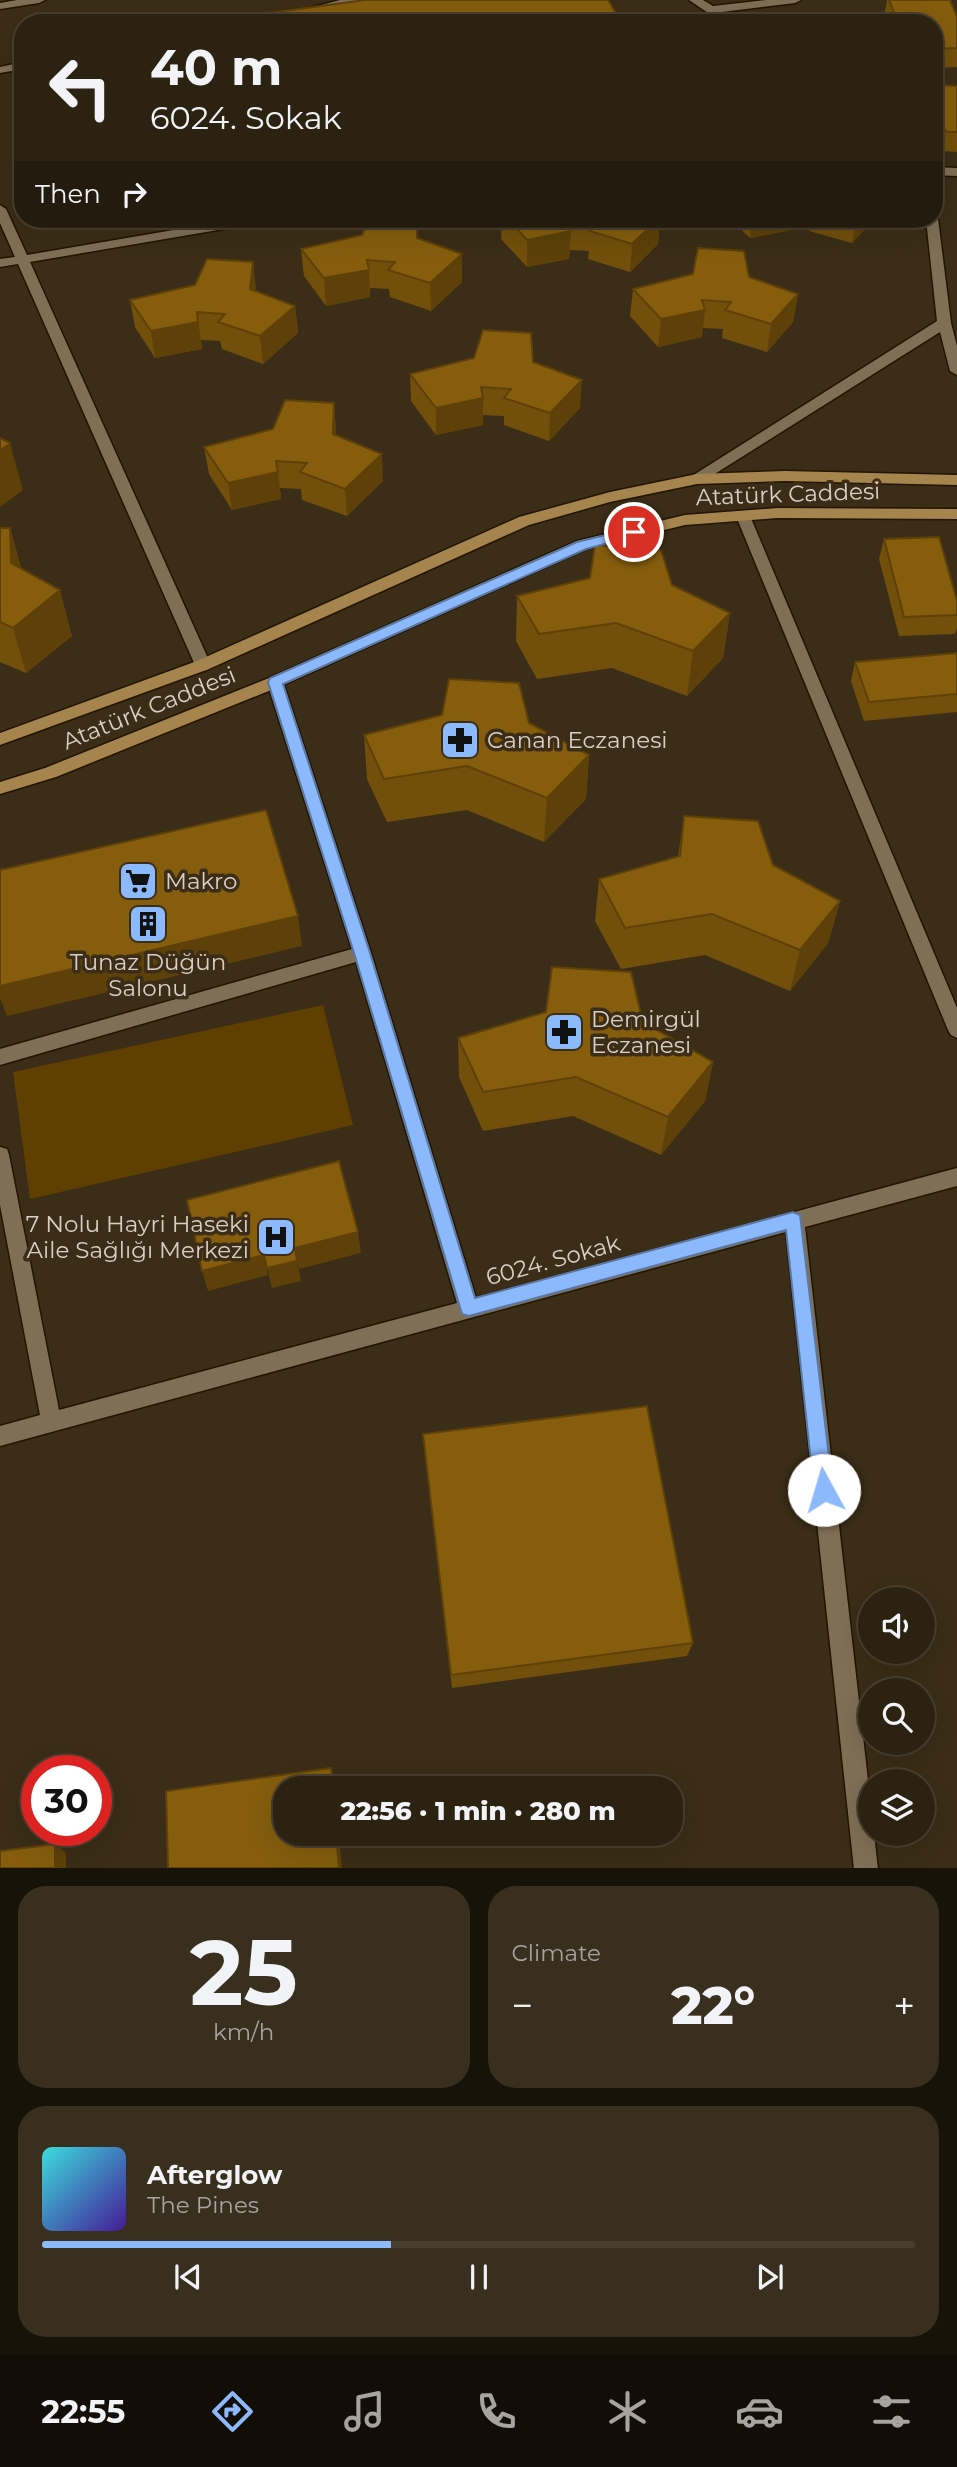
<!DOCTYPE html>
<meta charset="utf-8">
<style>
body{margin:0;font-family:Montserrat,sans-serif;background:#382f1f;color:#f1f3f6;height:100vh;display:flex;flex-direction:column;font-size:26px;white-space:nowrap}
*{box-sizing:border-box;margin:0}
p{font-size:23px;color:#a6a49f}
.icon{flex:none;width:38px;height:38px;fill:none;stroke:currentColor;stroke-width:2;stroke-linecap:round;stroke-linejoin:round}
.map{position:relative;height:1868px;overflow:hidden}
.sheet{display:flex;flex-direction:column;gap:18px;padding:18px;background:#181309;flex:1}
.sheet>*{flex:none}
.hud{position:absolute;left:14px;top:14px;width:929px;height:214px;border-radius:28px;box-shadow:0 7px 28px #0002,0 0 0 2px #483f31;background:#2c2211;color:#f1f3f6;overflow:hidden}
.tools{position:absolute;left:858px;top:1587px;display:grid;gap:14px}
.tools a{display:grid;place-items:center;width:77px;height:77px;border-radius:50%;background:#2c2211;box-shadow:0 7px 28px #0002,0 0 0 2px #483f31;font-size:35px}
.speed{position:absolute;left:21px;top:1755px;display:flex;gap:14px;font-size:35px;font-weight:700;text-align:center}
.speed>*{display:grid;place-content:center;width:91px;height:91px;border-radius:50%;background:#2c2211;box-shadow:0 7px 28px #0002,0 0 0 2px #483f31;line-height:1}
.speed .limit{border:10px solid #d22;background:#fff;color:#111}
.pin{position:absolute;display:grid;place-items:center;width:60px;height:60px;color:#fff;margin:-30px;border:4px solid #fff;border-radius:50%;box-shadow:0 2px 7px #0007}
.me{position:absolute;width:77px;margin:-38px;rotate:354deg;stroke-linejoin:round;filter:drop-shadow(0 0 5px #0008)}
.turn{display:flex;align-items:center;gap:24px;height:147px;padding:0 21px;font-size:32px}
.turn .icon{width:91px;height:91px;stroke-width:2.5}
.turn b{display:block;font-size:49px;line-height:60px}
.then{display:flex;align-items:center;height:66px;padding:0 21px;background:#0003;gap:14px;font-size:26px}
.big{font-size:52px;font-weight:800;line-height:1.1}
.sheet .tile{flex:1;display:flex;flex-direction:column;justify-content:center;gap:10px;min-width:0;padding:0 24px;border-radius:28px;background:#382f1f}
.sheet .dial{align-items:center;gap:0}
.dial b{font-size:91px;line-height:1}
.song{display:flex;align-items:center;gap:21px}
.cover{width:84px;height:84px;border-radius:10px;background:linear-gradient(135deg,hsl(180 70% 55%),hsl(260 70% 35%))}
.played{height:7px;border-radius:4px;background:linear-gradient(90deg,#8cb9fc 40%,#483f31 40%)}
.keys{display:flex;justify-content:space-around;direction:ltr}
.heat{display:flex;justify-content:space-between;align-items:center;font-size:38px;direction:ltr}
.sheet .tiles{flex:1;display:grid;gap:18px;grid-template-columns:1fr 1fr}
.tile:last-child{grid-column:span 2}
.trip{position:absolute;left:273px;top:1776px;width:410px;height:70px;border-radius:28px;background:#2c2211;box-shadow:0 7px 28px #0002,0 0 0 2px #483f31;font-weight:800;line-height:70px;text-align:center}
.menu{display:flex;height:112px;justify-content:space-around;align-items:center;background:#120e07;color:#a6a49f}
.menu .icon{width:49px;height:49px}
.menu .active{color:#8cb9fc}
.menu b{font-size:32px;color:#f1f3f6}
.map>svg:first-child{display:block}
</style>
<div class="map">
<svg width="957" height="1869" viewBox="0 0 957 1869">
<rect width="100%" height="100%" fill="#3b2d17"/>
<path fill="#5f4000" d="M323,1005L353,1125L30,1199L13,1072Z"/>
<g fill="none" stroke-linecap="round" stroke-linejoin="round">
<defs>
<path id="minor" d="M17,0H45L39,3L0,9V3Z
M340,0H363L316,11L310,8Z
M689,0H703L713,6L767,0H801L795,3L722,12L736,23H723Z
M23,62V69L0,73V67Z
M934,167L957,168V176L934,175Z
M0,205L6,209L27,255L238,219H265L259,223L30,262L211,665L209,669L203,671L195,665L18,264L0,267V259L15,257L0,223Z
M934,216L938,219L951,323L957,346V375L950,371L940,332L702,482H692L690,479L692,476L937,321L926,219H934Z
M743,511L750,516L957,1008V1038L951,1035L948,1030L736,516Z
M275,676L283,682L371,953L476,1298L957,1168V1186L805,1227L870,1798V1834H874L878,1869H854L786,1232L0,1446V1426L40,1415L0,1205V1147L7,1149L9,1155L59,1410L457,1303L356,962L0,1065V1049L352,949L267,682Z"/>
<path id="major" d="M785,471L957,475V485L785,481L697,484L610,502L529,525L209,669L0,745V733L197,661L519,517L610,492L697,474Z
M777,508L957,509V519L777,518L685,525L586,549L281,686L56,777L0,794V782L45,768L269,678L577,541L685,515Z"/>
</defs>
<use href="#minor" stroke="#221501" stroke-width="3"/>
<use href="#major" stroke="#221501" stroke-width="3"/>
<use href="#minor" fill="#7f6f57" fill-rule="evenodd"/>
<use href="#major" fill="#a5844d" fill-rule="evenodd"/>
</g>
<path fill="#72500b" d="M365,0L622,23H231V18Z
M887,0H950L957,17V67L934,68V23H887L884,17Z
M934,85L957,86V152L943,151L934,142Z
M502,219H660L658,244L630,272L588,259L589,251L570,250L569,259L527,267L501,239Z
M730,219H874L852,243L809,231L811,223L792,222L791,230L750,238Z
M362,235L418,238L462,282L431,311L390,297L389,289L370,288V297L326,306L304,276L301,249Z
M749,277L798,294L793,322L767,352L722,338L723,329L703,328L702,337L658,347L630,316L633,289Z
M256,289V291L295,306L298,333L263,364L222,349L220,341L201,340L202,349L155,358L135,327L130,300Z
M533,362L580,408L549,441L504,425V416L483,415V425L436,435L411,401L410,374Z
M334,403L336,435L383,481L347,516L302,500L301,489L280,488L281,499L232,510L209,474L204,447L273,429Z
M0,528H10L21,568L72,636L26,673L0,662Z
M884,539L957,601V628L955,634L899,636L879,559Z
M672,585L730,613L723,658L687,696L612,668L537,679L516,641L517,596Z
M957,653V712L864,721L851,681L855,662Z
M529,723L589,755L586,799L544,842L467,810L387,822L367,779L364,735Z
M684,816L840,901L828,943L790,991L705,955L621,969L595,921L599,879L678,857Z
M643,1022L713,1062L705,1101L661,1155L573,1116L483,1131L459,1077L458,1038Z
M423,1434L693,1643L687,1656L452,1688Z"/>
<path fill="#5d4109" d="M527,16V23H486Z
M658,219H660L658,244L630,272L632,244Z
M752,219H793L791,230L750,238Z
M857,219H874L852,243Z
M571,231L569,259L527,267V240Z
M462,254V282L431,311L430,283Z
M253,262L256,289L254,316L250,289Z
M369,270L370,297L326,306L324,278Z
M798,294L793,322L767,352L771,324Z
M295,306L298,333L263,364L260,336Z
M705,310L702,337L658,347L661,319Z
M197,312L202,349L155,358L151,331Z
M582,380L580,408L549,441L550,413Z
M483,398V425L436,435V408Z
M334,403L336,430L335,461L333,434Z
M10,443L23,490L0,507V451Z
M382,454L383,481L347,516L345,489Z
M278,472L281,499L232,510L228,483Z
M10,528L23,574L11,563Z
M60,590L72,636L26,673L13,628Z
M730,613L723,658L687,696L693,651Z
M589,755L586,799L544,842L547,798Z
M840,901L828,943L790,991L800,950Z
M298,916L302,946L7,1016L0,998V986Z
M713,1062L705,1101L661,1155L668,1117Z
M358,1232L361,1253L299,1269L295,1248Z
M264,1255L268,1275L208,1291L202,1271Z
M297,1261L301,1281L272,1288L267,1268Z
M331,1768L335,1779L336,1788H333Z
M336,1834H339L342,1868H339Z
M55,1844L66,1853V1868H55Z"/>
<path fill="#855d0d" stroke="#5d4109" stroke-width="2" d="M365,0H608L622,23H546V21L527,16L486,23H232L231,18Z
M889,0H950L957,17V48L934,49V23H898Z
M934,85L957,86V132H947L934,118Z
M369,219H417V238L462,254L430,283L388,270L395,262L367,260L369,270L324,278L301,249L362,235Z
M508,219H658L632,244L590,231L595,224L568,222L571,231L527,240Z
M698,248L744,251L749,277L798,294L771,324L725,310L731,302L702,300L705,310L661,319L633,289L693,274Z
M207,259L253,262L250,289L295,306L260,336L218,322L225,314L197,312L198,322L151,331L130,300L195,285Z
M483,330L531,333L533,362L582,380L550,413L504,398L511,389L481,387L483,398L436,408L410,374L474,358Z
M285,400L334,403L333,434L382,454L345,489L300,472L307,463L276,461L278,472L228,483L204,447L273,429Z
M0,438L10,443L0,451Z
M0,528H10L11,563L60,590L13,628L0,622Z
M939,537L957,601V615L904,617L884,539Z
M595,545L661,550L672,585L730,613L693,651L616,623L539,634L517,596L590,578Z
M957,653V694L869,702L855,662Z
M449,679L519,683L529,723L589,755L547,798L467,766L384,779L364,735L442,715Z
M266,810L298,916L0,986V870Z
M684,816L758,821L773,865L840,901L800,950L712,914L625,928L599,879L680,856Z
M552,967L631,972L643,1022L713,1062L668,1117L576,1077L483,1092L458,1038L546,1012Z
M339,1161L358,1232L295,1248L297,1261L267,1268L264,1255L202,1271L187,1200Z
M647,1406L693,1643L451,1675L423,1434Z
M331,1768L333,1788H285V1834H336L339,1868H168L166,1791Z
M55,1844V1868H0V1851Z"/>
<path fill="#8cb9fc" stroke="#5b78a4" stroke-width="2" d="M634,528L638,529V535L586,549L283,684L370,953L475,1298L793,1212L800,1215L833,1490L830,1497L824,1500L817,1497L814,1490L786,1230L469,1316L462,1314L354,953L268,682L270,678L577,542Z"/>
<defs>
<symbol id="pharmacy-square" viewBox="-11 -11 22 22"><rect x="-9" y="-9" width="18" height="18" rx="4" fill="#8cb9fc" stroke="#3b2d17"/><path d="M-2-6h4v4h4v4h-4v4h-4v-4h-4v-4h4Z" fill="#111"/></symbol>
<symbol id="supermarket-square" viewBox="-11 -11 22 22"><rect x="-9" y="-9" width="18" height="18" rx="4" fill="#8cb9fc" stroke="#3b2d17"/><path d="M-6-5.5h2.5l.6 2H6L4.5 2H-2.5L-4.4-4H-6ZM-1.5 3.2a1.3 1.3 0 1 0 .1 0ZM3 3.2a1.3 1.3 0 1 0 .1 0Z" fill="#111"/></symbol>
<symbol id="building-square" viewBox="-11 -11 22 22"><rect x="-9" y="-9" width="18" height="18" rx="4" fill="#8cb9fc" stroke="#3b2d17"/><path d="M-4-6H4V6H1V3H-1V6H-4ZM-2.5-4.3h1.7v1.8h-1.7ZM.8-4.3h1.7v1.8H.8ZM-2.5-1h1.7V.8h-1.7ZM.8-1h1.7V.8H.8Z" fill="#111"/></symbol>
<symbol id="hospital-square" viewBox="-11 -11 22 22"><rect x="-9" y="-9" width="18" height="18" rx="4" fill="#8cb9fc" stroke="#3b2d17"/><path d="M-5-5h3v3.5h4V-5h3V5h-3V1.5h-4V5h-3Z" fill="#111"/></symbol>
</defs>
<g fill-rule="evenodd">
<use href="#pharmacy-square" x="438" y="718" width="44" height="44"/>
<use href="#supermarket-square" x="116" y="859" width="44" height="44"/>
<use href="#building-square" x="126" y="902" width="44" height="44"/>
<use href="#pharmacy-square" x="542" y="1010" width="44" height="44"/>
<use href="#hospital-square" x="254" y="1215" width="44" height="44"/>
</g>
<g text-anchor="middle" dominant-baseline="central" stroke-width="7" stroke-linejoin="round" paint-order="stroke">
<g font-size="23" fill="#d9d0c3" stroke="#3b2d17">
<text transform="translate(788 494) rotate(-2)">Atatürk Caddesi</text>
<text transform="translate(149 708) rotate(-22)">Atatürk Caddesi</text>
<text transform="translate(553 1260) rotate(-15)">6024. Sokak</text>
</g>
<g font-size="23" fill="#d9d0c3" stroke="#3b2d17" text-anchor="start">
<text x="487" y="740">Canan Eczanesi</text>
<text x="165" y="881">Makro</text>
<text x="148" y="962" text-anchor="middle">Tunaz Düğün<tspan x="148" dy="26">Salonu</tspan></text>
<text x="591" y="1019">Demirgül<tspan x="591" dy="26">Eczanesi</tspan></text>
<text x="249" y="1224" text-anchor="end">7 Nolu Hayri Haseki<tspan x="249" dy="26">Aile Sağlığı Merkezi</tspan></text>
</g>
</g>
</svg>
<div class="tools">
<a><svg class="icon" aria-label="sound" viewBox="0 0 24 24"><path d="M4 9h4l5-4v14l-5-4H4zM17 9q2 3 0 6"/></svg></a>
<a><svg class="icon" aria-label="search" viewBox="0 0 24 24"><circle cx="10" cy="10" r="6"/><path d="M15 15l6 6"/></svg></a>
<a><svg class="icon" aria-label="layers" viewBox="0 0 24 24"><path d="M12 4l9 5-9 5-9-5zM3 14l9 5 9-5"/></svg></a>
</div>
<div class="speed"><div class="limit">30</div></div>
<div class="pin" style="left:634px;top:532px;background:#d93025"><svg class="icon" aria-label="arrive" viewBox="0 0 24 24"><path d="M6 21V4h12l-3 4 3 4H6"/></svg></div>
<svg class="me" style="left:824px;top:1490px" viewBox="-20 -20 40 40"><circle r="19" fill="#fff"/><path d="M0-13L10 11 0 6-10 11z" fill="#8cb9fc"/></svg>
<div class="trip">22:56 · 1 min · 280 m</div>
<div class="hud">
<div class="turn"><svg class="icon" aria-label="left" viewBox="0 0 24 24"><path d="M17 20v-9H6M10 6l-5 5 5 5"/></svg><div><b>40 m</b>6024. Sokak</div></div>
<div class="then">Then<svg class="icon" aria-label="right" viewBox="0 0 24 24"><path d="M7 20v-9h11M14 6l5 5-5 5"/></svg></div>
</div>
</div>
<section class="sheet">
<div class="tiles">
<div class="tile dial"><b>25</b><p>km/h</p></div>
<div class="tile"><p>Climate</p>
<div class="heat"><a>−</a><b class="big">22°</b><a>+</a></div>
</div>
<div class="tile">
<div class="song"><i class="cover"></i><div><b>Afterglow</b><p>The Pines</p></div></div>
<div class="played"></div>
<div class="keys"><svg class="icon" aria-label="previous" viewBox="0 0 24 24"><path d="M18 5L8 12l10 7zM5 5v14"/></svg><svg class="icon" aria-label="pause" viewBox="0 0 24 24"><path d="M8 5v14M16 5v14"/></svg><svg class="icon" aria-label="next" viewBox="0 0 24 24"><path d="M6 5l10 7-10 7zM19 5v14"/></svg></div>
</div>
</div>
</section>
<nav class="menu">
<b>22:55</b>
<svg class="icon active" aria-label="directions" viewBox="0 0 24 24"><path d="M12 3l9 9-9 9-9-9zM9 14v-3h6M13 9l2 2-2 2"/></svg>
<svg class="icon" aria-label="music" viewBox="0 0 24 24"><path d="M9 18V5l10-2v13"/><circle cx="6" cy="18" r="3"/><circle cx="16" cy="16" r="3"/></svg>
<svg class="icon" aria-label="phone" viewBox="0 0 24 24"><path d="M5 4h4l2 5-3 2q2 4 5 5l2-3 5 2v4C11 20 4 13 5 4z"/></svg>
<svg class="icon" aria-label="climate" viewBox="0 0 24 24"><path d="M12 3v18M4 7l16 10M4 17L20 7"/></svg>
<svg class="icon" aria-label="car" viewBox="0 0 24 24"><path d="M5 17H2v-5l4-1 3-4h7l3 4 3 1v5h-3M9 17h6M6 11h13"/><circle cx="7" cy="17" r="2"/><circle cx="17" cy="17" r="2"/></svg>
<svg class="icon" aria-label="filters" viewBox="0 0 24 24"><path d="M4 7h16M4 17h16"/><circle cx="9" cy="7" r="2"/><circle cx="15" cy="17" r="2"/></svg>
</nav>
